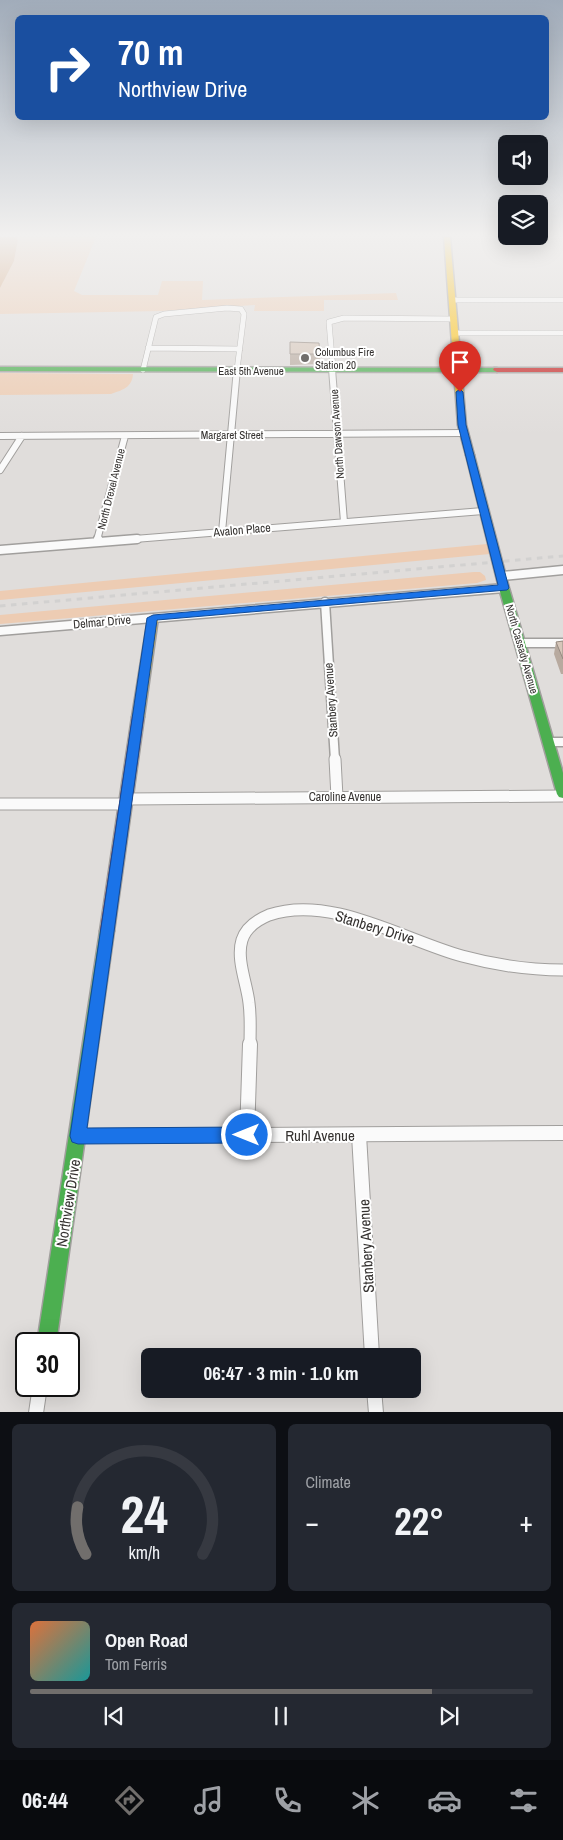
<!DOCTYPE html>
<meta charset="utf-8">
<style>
body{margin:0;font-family:"Archivo Narrow",sans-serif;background:#242831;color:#f1f3f6;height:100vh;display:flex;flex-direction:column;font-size:19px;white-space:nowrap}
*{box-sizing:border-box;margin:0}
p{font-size:16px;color:#9ea1a6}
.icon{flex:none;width:28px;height:28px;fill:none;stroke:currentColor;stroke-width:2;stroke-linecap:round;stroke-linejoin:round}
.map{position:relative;height:1412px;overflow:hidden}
.sheet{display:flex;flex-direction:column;gap:12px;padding:12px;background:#0d0f14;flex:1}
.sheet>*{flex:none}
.banner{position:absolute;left:15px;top:15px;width:534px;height:105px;border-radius:8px;box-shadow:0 5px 20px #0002;background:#1a4fa0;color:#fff;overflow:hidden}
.buttons{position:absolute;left:498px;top:135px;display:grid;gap:10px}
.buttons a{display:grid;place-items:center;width:50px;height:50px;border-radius:8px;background:#171b24;box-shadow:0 5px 20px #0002;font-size:25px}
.speed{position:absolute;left:15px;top:1332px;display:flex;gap:10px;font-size:25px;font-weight:700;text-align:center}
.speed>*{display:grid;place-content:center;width:65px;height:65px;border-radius:50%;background:#171b24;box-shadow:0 5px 20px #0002;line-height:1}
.speed .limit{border:2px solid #111;border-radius:8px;background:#fff;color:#111}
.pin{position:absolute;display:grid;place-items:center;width:42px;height:42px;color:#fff;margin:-51px -21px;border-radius:50% 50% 50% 0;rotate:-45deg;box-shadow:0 0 5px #0007}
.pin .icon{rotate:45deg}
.me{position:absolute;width:55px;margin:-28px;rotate:270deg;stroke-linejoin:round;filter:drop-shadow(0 0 4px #0008)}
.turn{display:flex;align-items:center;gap:18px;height:105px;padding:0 20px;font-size:22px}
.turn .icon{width:65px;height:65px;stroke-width:2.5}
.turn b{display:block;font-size:35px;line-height:42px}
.big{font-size:38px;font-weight:800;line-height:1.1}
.sheet .tile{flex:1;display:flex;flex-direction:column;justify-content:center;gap:8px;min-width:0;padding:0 18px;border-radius:8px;background:#242831}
.sheet .dial{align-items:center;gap:0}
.dial svg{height:130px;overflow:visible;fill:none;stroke:#363941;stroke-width:7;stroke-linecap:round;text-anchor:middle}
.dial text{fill:#f1f3f6;stroke:none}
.song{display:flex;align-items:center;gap:15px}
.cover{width:60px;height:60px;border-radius:8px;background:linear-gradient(135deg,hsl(20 70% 55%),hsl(180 70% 35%))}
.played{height:5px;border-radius:2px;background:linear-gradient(90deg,#716e6c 80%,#363941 80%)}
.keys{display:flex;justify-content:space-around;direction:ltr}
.heat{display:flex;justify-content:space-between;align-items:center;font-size:28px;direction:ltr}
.sheet .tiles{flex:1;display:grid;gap:12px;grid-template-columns:1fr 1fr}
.tile:last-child{grid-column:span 2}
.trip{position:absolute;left:141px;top:1348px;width:280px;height:50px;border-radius:8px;background:#171b24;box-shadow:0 5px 20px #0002;font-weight:800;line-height:50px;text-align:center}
.tabs{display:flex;height:80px;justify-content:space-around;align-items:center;background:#090b0e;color:#9ea1a6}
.tabs .icon{width:35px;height:35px}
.tabs .selected{color:#716e6c}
.tabs b{font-size:22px;color:#f1f3f6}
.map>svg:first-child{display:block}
</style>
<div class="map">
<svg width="563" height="1413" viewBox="0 0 563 1413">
<rect width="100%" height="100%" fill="#e0dddb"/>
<path fill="#edccb3" d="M16,237H96L74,291L82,295H158L162,281H203L202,300L396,293L398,300H324V311H254L255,305L162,311L0,314V288L14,261L18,240Z
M0,373L120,374H133C132,388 122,390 111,394L0,395Z
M487,544L490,554L0,600V591Z
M474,572H480L485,576L486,580L477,583L0,624V615Z"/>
<path fill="#d6a174" d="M0,237H16L18,240L14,261L0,288Z"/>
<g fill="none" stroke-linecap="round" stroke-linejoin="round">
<defs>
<path id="street-far4" d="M452,300H563
M456,333H563
M148,348L240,349
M143,370L156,317L164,314L227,308L241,309L244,314L237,370
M333,370L329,322L344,318L454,319"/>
<path id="street-far3" d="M332,369L344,522
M0,436L464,433
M0,470L22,436
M222,532L237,369
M97,540L125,436
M122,540L483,511"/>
<path id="street-far2" d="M97,542L98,539
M0,550L137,539
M502,576L563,570
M325,602L335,760
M0,631L504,588
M520,643H563
M548,742H563"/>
<path id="street-far1" d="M335,759L337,797
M127,799L563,796
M0,804H126
M250,1045C250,1031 251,1017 249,1003C247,984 236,959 242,940C246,927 257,920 269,915C330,894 404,940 462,956C495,965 529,970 563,970"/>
<path id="street" d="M247,1135L250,1044
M359,1135L372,1356
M78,1136L563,1133
M374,1389L376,1413
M36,1413L40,1386"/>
<path id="fast" d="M0,367L497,368L501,370L497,372L0,371Z
M467,453L474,455L509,588L563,773V798L559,797L557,794L499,588L466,455Z
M107,925L112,927L114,931L56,1344H37L100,931L102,927Z"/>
<path id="slow" d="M444,237H450L466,425L474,455L470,457L466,455L458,425Z
M153,615L158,618L144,717L138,721L132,717L148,618Z"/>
<path id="jam" d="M494,368H563V372H497L493,370Z
M138,713L144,717L114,931L112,935L107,937L102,935L100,931L132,717Z"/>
</defs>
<use href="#street-far4" stroke="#a19f9d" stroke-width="6"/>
<use href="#street-far3" stroke="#a19f9d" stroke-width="8"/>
<use href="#street-far2" stroke="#a19f9d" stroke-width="11"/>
<use href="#street-far1" stroke="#a19f9d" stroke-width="13"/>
<use href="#street" stroke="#a19f9d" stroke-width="16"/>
<use href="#fast" stroke="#a19f9d" stroke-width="3"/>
<use href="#slow" stroke="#a19f9d" stroke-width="3"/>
<use href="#jam" stroke="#a19f9d" stroke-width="3"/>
<use href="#street-far4" stroke="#fafafa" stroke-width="5"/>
<use href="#street-far3" stroke="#fafafa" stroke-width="6"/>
<use href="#street-far2" stroke="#fafafa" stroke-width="8"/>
<use href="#street-far1" stroke="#fafafa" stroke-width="11"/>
<use href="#street" stroke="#fafafa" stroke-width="14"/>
<use href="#fast" fill="#4caf50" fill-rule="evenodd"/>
<use href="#slow" fill="#ffc107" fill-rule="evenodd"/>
<use href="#jam" fill="#c62828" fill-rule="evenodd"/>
<path stroke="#d2d1d0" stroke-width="3" stroke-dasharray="5.5 5.5" stroke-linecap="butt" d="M0,606L563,556"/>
</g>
<path fill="#b8aa9f" d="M290,342L320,354V364L290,365Z
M563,641V674H561L554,654L556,642Z"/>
<path fill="#d6c6b9" stroke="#968b82" d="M290,342L319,343L320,354H290Z
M563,641V659L556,642Z"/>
<linearGradient id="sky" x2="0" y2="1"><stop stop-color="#a1acba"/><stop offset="0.54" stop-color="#f1f0ef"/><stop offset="1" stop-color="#f1f0ef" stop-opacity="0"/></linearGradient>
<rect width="563" height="435" fill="url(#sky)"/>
<path fill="#1a73e8" stroke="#114b97" d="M460,389L463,392L466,425L509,588L507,590L157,620L87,1128L247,1127L253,1129L255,1135L253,1140L247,1143L78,1144L72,1142L70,1136L147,618L153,615L498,585L458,425L456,392Z"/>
<circle fill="#716e6c" stroke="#fff" stroke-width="2" cx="305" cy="358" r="5"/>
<g text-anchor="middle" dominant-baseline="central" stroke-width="4" stroke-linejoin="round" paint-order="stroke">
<g font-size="11" fill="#353230" stroke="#fff" text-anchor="start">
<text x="315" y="352">Columbus Fire<tspan x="315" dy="13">Station 20</tspan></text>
</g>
<g font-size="11" fill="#353230" stroke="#fff">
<text x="251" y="371">East 5th Avenue</text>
<text transform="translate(337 434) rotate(-94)">North Dawson Avenue</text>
<text x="232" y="435">Margaret Street</text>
<text transform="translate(111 489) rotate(-76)">North Drexel Avenue</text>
<text transform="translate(522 649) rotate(74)">North Cassady Avenue</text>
</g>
<g font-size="12" fill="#353230" stroke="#fff">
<text transform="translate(242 530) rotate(-5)">Avalon Place</text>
<text transform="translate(102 622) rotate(-5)">Delmar Drive</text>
<text transform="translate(331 700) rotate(-94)">Stanbery Avenue</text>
<text x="345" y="797">Caroline Avenue</text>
</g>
<g font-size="15" fill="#353230" stroke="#fff">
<text transform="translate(375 927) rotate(17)">Stanbery Drive</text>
<text x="320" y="1135">Ruhl Avenue</text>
<text transform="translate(68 1203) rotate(-81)">Northview Drive</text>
<text transform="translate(366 1246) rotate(-93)">Stanbery Avenue</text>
</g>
</g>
</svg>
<div class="buttons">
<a><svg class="icon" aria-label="sound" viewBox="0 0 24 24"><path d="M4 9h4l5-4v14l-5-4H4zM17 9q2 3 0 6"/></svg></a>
<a><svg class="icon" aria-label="layers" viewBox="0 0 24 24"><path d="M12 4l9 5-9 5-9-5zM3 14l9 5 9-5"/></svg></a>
</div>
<div class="speed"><div class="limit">30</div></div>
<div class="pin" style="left:460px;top:392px;background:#d93025"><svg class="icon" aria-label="arrive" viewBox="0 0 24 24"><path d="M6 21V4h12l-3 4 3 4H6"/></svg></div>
<svg class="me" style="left:247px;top:1135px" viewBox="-20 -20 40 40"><circle r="17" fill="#1a73e8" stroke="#fff" stroke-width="3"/><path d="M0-11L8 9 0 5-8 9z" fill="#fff"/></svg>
<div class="trip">06:47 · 3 min · 1.0 km</div>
<div class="banner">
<div class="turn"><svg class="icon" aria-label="right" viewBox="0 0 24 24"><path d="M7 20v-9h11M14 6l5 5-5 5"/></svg><div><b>70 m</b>Northview Drive</div></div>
</div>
</div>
<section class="sheet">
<div class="tiles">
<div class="tile dial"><svg viewBox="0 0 100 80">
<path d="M14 69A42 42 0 1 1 86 69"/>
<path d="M14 69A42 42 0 0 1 9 40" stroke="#716e6c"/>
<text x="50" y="56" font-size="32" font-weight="700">24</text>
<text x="50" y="72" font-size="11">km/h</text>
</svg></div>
<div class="tile"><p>Climate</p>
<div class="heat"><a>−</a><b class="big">22°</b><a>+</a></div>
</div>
<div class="tile">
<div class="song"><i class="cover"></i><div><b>Open Road</b><p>Tom Ferris</p></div></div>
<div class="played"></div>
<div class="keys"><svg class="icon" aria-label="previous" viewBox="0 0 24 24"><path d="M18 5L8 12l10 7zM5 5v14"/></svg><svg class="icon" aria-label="pause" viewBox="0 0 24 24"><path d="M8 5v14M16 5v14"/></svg><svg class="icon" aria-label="next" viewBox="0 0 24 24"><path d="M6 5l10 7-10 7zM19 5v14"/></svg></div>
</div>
</div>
</section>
<nav class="tabs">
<b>06:44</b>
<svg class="icon selected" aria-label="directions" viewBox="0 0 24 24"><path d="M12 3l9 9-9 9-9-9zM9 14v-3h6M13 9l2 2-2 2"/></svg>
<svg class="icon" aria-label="music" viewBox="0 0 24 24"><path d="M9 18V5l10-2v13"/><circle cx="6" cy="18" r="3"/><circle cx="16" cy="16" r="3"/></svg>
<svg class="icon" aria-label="phone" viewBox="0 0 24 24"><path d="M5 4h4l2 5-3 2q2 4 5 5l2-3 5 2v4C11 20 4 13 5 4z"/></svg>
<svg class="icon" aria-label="climate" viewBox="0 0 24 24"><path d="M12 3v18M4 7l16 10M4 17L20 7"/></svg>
<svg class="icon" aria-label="car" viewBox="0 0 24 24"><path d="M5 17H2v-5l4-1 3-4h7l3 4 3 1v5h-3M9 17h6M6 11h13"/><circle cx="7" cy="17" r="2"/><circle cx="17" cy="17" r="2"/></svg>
<svg class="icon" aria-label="filters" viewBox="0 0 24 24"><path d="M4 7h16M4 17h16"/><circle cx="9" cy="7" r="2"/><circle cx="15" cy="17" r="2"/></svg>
</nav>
